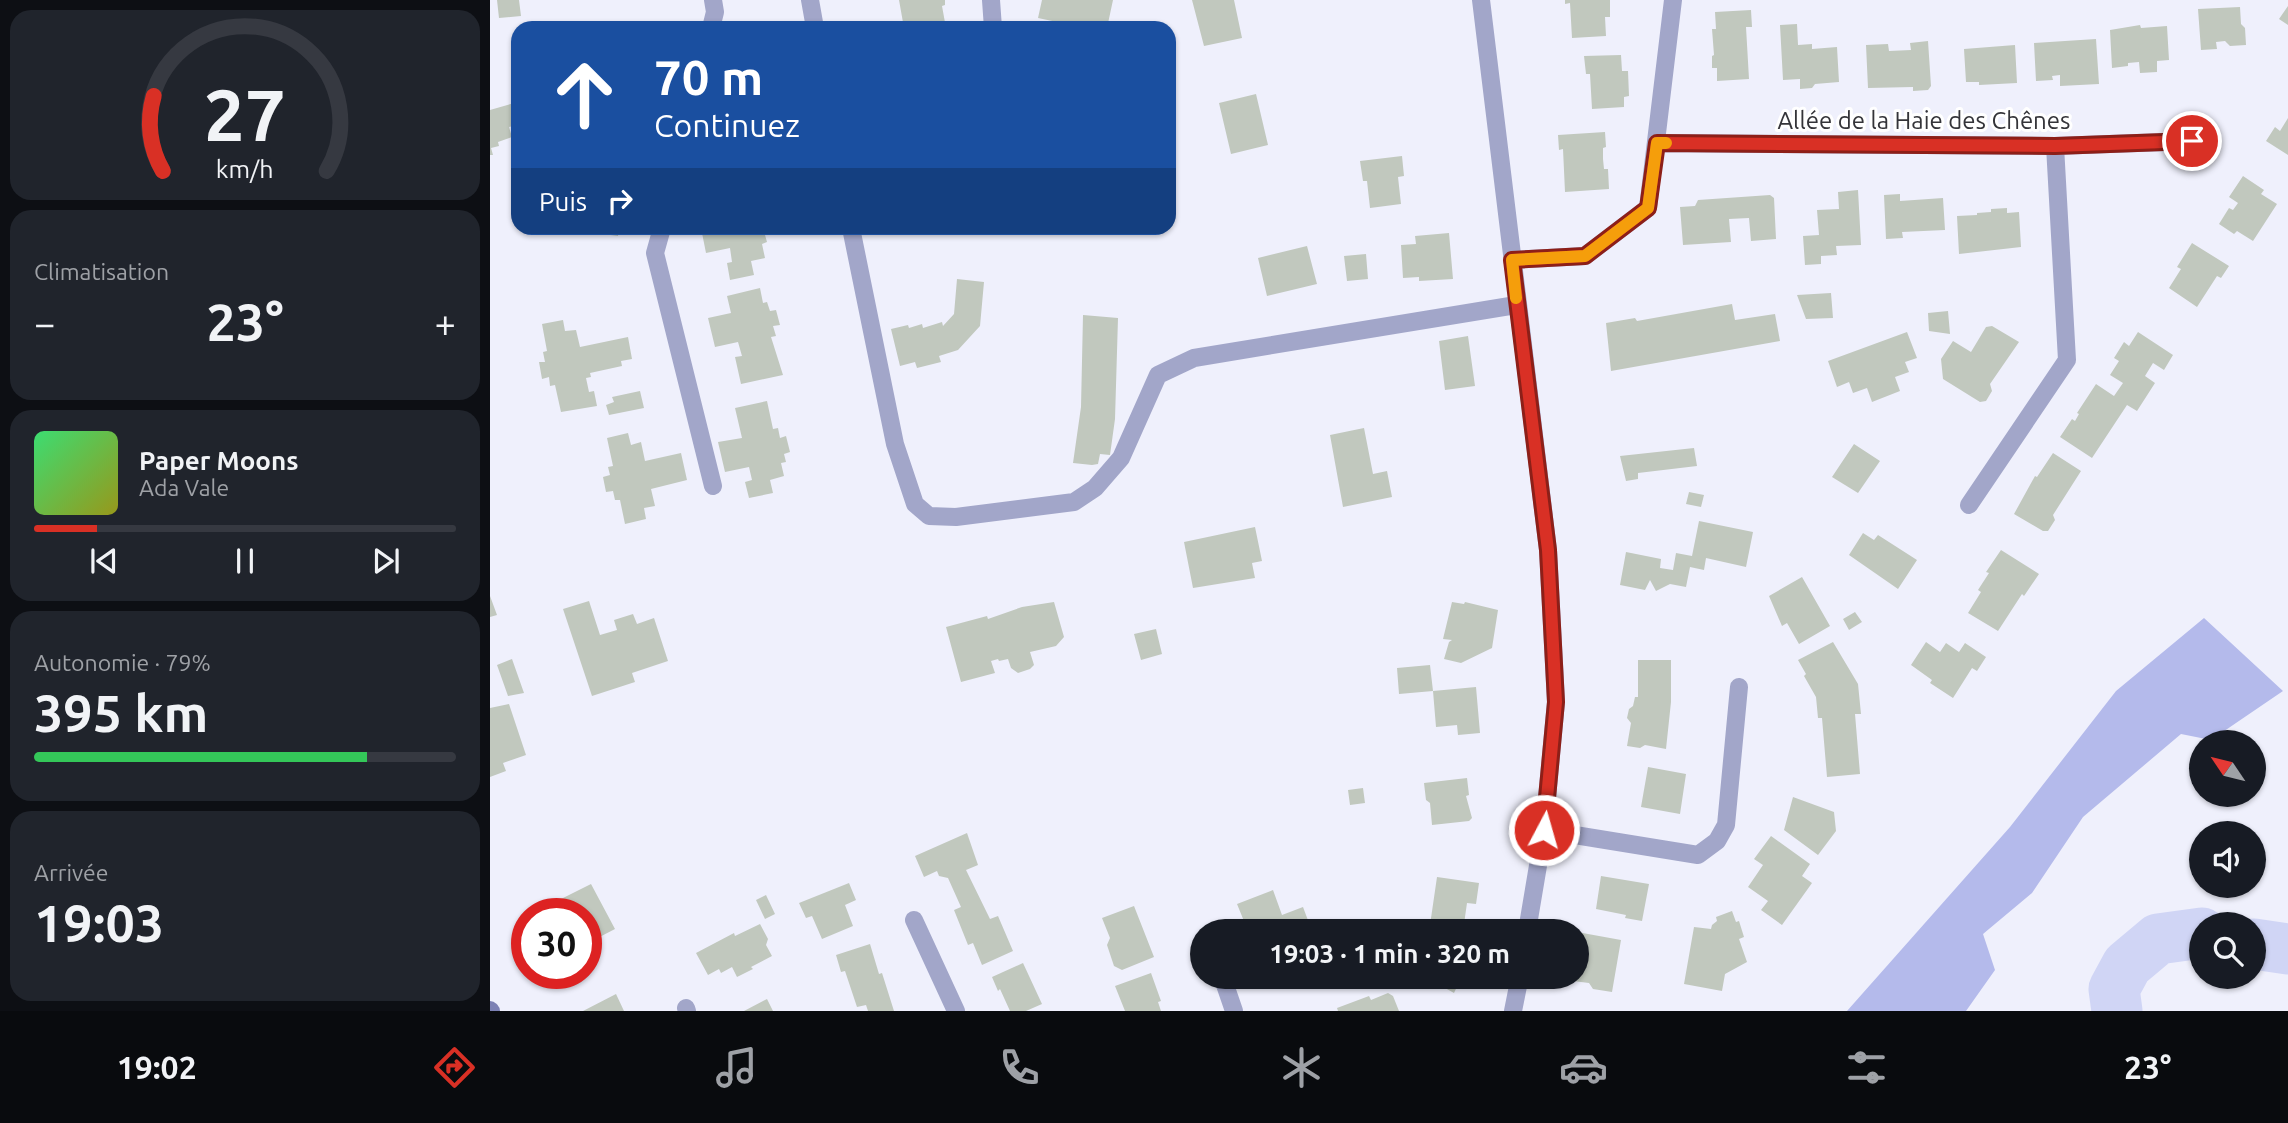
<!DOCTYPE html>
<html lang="fr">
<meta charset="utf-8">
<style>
body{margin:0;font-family:Ubuntu,sans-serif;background:#20242c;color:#f1f3f6;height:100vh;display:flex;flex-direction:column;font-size:26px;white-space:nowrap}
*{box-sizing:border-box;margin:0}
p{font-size:23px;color:#9ea1a6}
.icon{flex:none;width:38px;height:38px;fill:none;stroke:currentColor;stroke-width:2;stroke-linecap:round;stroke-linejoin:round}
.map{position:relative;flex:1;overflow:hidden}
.drawer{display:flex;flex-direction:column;gap:10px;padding:10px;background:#0d0f14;width:490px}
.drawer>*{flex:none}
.hud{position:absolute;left:21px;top:21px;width:665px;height:214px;border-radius:21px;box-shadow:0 2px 5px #0004;background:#1a4fa0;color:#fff;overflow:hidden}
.needle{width:46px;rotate:305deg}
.fabs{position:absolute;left:1699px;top:730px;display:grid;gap:14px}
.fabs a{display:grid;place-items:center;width:77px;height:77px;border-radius:50%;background:#171b24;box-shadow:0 2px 5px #0004;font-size:35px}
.speed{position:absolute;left:21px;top:898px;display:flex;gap:14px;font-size:35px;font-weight:700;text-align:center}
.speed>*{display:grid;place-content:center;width:91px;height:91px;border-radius:50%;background:#171b24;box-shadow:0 2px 5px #0004;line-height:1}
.speed .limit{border:10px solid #d22;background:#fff;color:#111}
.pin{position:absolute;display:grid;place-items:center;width:60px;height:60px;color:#fff;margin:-30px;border:4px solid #fff;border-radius:50%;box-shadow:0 2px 7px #0007}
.me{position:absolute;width:77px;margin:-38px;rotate:6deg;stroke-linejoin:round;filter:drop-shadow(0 0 5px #0008)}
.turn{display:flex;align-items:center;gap:24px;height:147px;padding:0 28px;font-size:32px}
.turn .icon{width:91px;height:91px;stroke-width:2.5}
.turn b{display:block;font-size:49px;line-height:60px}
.then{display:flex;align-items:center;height:66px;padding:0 28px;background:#0003;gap:14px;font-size:26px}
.big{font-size:52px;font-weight:700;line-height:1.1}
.drawer .tile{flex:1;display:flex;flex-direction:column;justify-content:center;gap:10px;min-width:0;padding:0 24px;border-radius:21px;background:#20242c}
.drawer .dial{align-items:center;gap:0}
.dial svg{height:182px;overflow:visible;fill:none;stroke:#363941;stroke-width:7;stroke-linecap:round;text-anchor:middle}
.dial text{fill:#f1f3f6;stroke:none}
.song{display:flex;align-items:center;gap:21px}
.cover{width:84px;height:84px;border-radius:10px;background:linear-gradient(135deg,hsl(140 70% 55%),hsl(60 70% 35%))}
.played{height:7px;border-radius:4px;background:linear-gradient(90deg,#d93025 15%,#363941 15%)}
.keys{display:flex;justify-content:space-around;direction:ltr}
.heat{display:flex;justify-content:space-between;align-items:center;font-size:38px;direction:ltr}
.charge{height:10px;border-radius:5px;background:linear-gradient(90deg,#34c759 79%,#363941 0)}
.trip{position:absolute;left:700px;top:919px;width:399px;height:70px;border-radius:35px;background:#171b24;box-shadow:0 2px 5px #0004;font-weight:700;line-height:70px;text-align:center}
.tabs{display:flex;height:112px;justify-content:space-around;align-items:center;background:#090b0e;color:#9ea1a6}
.tabs .icon{width:49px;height:49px}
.tabs .on{color:#d93025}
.tabs b{font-size:32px;color:#f1f3f6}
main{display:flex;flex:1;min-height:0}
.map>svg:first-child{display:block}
</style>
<main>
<section class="drawer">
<div class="tile dial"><svg viewBox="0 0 100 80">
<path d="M14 69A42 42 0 1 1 86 69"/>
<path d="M14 69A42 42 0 0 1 10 36" stroke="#d93025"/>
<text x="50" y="56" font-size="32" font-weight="700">27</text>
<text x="50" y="72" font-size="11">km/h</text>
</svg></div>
<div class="tile"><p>Climatisation</p>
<div class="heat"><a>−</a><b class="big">23°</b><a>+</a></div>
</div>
<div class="tile">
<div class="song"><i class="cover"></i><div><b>Paper Moons</b><p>Ada Vale</p></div></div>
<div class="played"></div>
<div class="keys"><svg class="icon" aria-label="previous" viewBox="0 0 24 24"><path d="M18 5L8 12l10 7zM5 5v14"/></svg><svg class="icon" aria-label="pause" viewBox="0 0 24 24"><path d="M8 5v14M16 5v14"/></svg><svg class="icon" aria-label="next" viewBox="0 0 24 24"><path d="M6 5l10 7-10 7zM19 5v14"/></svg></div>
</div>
<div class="tile"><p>Autonomie · 79%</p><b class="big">395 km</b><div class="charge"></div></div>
<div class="tile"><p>Arrivée</p><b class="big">19:03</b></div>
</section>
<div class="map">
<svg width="1798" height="1011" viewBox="0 0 1798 1011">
<rect width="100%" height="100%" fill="#eff0fc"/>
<path fill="#b4baeb" d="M1714,618L1793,691L1721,740L1691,734L1593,817L1542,893L1493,934L1505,970L1476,1011H1357L1520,827L1626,691Z"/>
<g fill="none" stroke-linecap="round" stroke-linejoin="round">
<path stroke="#d0d5f5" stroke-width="51" d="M1764,944L1798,949
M1627,1011L1624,989L1637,965L1668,939L1712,933"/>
</g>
<path fill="#c1c8be" d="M7,0H29L31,16L9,18Z
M409,0H455V5L452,6L456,28H414Z
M552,0H623L617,28L566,26L567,22L548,18Z
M702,0H744L752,38L714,46Z
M1075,0H1120V17H1115L1116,36L1082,38L1080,3L1075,4Z
M1798,6V25L1789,19Z
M1750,7L1751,24L1755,28L1756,45L1740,46L1735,41L1726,42L1727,49L1711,50L1708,9Z
M1261,10L1262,27H1256L1259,79L1227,81V68H1222V56L1224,55L1222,29H1226L1225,12Z
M1307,24L1308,45L1322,44V49L1347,47L1349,82L1325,84L1322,88L1310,89V79L1293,80L1290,25Z
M1650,25L1651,28L1677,26L1679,60L1667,61V72L1650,73L1649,62L1638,63V66L1622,68L1620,30Z
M1606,39L1609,84L1570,86V75L1562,76L1563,80L1546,81L1544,43Z
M1438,41L1441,86L1438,90L1423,91V87L1378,88L1376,45L1398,44L1399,51L1421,50L1420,43Z
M1525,45L1527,83L1489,85V82H1476L1474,49Z
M1131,55L1132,71H1138L1139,96L1134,97V107L1102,109L1100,74H1096L1094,56Z
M766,94L778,145L741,154L729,103Z
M24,103L28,125L19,127L22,137L8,142L9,146L1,148L3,155H0V110Z
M1798,118V155L1776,141L1785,127L1790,131Z
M1115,132L1116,147L1113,148V159L1114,169H1118L1119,189L1075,192L1073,149L1069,150L1068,135Z
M912,156L914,176L908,177L911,204L880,208L877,181H873L870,161Z
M1753,176L1774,190L1771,194L1787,204L1763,241L1747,231L1744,234L1729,224L1739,208L1743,210L1748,203L1739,197Z
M1368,190L1371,245L1346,246L1347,255L1331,256V264L1315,265L1313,236L1329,235L1327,210L1349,209L1348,192Z
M1410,194V201L1453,198L1455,230L1412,232L1413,238L1396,239L1394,195Z
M1280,195L1284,198L1286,239L1261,241L1259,218L1239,219L1241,242L1193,245L1190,207L1205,206L1208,200Z
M1517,208V213L1529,212L1531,247L1469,254L1467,216L1487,215V213L1501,212V209Z
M107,228H129L128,236L106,233Z
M211,228H280L281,233L275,235L277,242L272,244L275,258L261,261L264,275L240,280L237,263L242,262L240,248L216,253Z
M959,233L963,279L929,281V277L913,278L911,245L926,244L925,236Z
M1702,243L1739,266L1731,278L1727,276L1707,307L1679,288L1691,269L1687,267Z
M817,246L827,284L777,296L768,258Z
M876,254L878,279L857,281L854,256Z
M467,279L494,282L490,326L468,350L449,356L451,362L427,368L425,362L410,366L401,329L418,325L419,328L432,324L433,328L452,322L453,326L464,314Z
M270,288L273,303L277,302L280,311L286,310L290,325L283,326L286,336L281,337L293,375L251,384L245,357L252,356L248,342L225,347L218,318L241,313L237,296Z
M1341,293L1343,318L1316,319L1307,295Z
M1242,304L1245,320L1285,314L1290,341L1121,371L1116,323L1145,318L1147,321Z
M1458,311L1460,334L1439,331L1438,313Z
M593,315L628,318L625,419L620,455L610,454L608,464L602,465L583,463L591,407Z
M73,320L75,331L86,330L90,347L138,337L142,359L131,361L132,366L100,373L101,377L96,378L99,392L104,391L107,406L71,412L65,385L60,386L59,377L52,379L49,362H55L53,352L57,351L52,324Z
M1502,326L1529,342L1500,384L1502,391L1496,401L1490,402L1453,379L1451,359L1463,341L1481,352L1496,327Z
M1417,332L1427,358L1415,362L1419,372L1405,377L1410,391L1382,402L1377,388L1363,393L1359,382L1347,387L1338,361Z
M1648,332L1683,355L1674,370L1663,363L1655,376L1665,383L1647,411L1637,405L1602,458L1570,437L1582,419L1585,421L1589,414L1587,413L1606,384L1624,396L1633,383L1620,375L1629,361L1624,358L1634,342L1639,346Z
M978,336L985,386L955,390L949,341Z
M150,391L154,408L119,415L116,405L124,402L122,397Z
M277,401L283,429L288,428L290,438L296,436L300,452L294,454L296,462L291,463L294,476L280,480L283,493L259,498L255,482L262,480L259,467L235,472L228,442L252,438L245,408Z
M874,428L883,474L897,471L902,497L853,507L840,435Z
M138,433L141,445L151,442L155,461L191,453L197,480L161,489L165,506L154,508L156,519L135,524L130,500H125L123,491L116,492L113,477L120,475L118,467L123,466L117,438Z
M1364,444L1390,461L1368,493L1342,477Z
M1204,448L1207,466L1148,473V479L1136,481L1130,456Z
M1563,453L1591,471L1563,515L1565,520L1558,531H1553L1524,514L1545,476L1547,477Z
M1199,492L1214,495L1211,507L1196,504Z
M1209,521L1263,532L1256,567L1216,558L1214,570L1200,567L1196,587L1180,584L1166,591L1160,580L1155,590L1130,585L1136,552L1171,559L1170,568L1183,570L1186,553L1202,556Z
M765,527L772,561L762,563L765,578L703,588L694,542Z
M1373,533L1384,540L1388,535L1427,560L1408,589L1359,555Z
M1511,550L1549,574L1534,596L1532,594L1508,631L1478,613L1491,592L1488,590L1499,573L1496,572Z
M1312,577L1340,626L1309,644L1297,623L1292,626L1279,596Z
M0,596L7,615L0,617Z
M99,601L110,635L127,630L124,620L143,614L147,624L164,618L178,661L142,673L145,682L102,696L73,609Z
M564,602L574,637L566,646L540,652L544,665L540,669L528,673L521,668L518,659L509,661L508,659L501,661L505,673L471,682L456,627L497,616L498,619L532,607Z
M962,602L974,604L975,602L1008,610L1002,648L971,663L954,659L959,642L962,640L953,639Z
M1365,612L1372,622L1359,630L1353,619Z
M666,629L672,654L651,660L644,634Z
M1343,642L1368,684L1371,714H1365L1370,774L1337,777L1332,718H1328L1326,697L1314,676L1316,674L1308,660Z
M1436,642L1450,652L1456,643L1469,652L1475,643L1496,657L1487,671L1482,668L1463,698L1440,683L1442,680L1421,665Z
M22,659L34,693L18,696L7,665Z
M1148,660H1181V702L1176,749L1155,745L1150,748L1137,746L1141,723L1137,718L1139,709L1143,706L1145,697H1148Z
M940,665L943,691L986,687L990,733L968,735L967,725L946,727L943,691L909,694L907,668Z
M19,704L36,755L13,763L16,771L0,777V708Z
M1158,767L1196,774L1190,814L1151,807Z
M977,778L979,795L976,796L982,818L979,821L942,825L940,803L936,800L934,783Z
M873,788L875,803L860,805L858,790Z
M1303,797L1344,812L1346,831L1328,855L1294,830Z
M477,833L488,865L476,870L500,919L508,916L523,951L492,965L483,943L478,945L464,910L471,907L458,878L449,876L447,871L434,877L425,856Z
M1281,836L1320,864L1312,876L1322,883L1292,925L1271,910L1278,901L1258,887L1273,865L1264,859Z
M1111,876L1159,884L1152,921L1135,918L1136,915L1106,909Z
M947,877L989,883L986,904L977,903L973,931L940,925Z
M359,883L366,900L355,905L363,926L332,939L322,916L316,918L309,903Z
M101,884L125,929L96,944V914H68L63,903Z
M783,890L792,915L813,907L822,931H758L747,904Z
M276,895L285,914L275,919L266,900Z
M644,906L664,957L632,970L624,966L617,945L620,938L612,918Z
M1242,911L1246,922L1249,921L1254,937L1249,939L1257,962L1235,974L1232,991L1194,984L1204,927L1221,929L1222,925L1227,921L1226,917Z
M270,924L278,939L276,945L282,956L261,967L263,969L247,977L242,967L231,973L229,969L218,975L206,953L244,933L245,936Z
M1087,932L1131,940L1122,992L1103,989L1099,983L1083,981L1084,976H1087Z
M380,944L389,974L392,973L404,1011H378L376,1005L367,1007L355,971L351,972L346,955Z
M533,963L552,1004L536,1011H520L510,989L508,991L502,977Z
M661,973L671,1001L668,1002L671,1011H635L625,986Z
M931,976H972L964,993L948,984L946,987L930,979Z
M898,993L903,996L909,1011H848L847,1008L879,996L881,1000Z
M126,994L134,1011H93Z
M277,999L283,1011H254Z"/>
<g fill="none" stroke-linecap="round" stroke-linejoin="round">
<path stroke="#a2a6c9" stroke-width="18" d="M320,0L325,28
M501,0L503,28
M991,0L1058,550L1066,702L1054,830L1037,931
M221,28L225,12L223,0
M1167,143L1565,146L1702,141
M172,228L165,253L223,486
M361,228L405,444L425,504L439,516L466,517L584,502L605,488L631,458L668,375L704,358L1026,305
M1022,260L1095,256L1158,208L1183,0
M1479,505L1577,360L1565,146
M1054,830L1208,855L1227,841L1236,825L1249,687
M424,920L466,1011
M732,976L744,1011
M196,1008L197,1011
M1023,1011L1030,976"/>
<path stroke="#7c81b4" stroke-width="18" d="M0,1010L1,1011"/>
</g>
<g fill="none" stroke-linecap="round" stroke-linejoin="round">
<defs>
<path id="route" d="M1054,830L1066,702L1058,550L1022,260L1095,256L1158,208L1167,143L1565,146L1702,141"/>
</defs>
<use href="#route" stroke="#8d1f18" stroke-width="18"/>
<use href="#route" stroke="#d93025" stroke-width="12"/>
<path stroke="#f59e0b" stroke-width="12" d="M1026,298L1022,260L1095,256L1158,208L1167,143H1176"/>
</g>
<g text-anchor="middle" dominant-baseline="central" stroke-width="6" stroke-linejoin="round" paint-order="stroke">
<g font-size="24" fill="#343439" stroke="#fff">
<text x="1434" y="120">Allée de la Haie des Chênes</text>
</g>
</g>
</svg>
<div class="fabs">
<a><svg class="needle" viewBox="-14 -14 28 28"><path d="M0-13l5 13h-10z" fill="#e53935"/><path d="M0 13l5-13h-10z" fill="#9ea1a6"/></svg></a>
<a><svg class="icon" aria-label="sound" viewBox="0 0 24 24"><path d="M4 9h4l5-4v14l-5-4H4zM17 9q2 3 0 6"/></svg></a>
<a><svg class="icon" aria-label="search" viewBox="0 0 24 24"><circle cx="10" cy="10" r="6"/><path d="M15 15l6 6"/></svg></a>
</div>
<div class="speed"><div class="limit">30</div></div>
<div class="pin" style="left:1702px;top:141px;background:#d93025"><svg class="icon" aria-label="arrive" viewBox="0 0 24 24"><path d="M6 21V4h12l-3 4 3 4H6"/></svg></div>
<svg class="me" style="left:1054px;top:830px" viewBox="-20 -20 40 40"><circle r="17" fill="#d93025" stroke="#fff" stroke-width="3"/><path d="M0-11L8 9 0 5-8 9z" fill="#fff"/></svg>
<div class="trip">19:03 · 1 min · 320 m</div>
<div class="hud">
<div class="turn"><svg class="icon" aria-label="ahead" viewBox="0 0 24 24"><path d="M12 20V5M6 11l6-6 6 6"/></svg><div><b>70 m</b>Continuez</div></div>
<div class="then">Puis<svg class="icon" aria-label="right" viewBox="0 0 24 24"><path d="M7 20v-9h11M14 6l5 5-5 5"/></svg></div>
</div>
</div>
</main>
<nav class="tabs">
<b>19:02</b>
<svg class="icon on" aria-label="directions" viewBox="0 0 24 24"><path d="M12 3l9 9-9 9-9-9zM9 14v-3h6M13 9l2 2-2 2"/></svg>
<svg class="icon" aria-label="music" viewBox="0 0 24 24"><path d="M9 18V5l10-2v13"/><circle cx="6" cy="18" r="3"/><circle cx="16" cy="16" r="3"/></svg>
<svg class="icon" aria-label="phone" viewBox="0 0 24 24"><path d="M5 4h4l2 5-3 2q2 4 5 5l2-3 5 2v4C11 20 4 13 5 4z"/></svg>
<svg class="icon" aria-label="climate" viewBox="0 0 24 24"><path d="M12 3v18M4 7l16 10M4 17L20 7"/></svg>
<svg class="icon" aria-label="car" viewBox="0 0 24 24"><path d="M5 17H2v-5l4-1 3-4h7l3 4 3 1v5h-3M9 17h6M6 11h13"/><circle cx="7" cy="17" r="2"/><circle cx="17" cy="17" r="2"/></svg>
<svg class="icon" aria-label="filters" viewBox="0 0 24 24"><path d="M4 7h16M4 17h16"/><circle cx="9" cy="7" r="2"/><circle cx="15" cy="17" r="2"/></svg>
<b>23°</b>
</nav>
